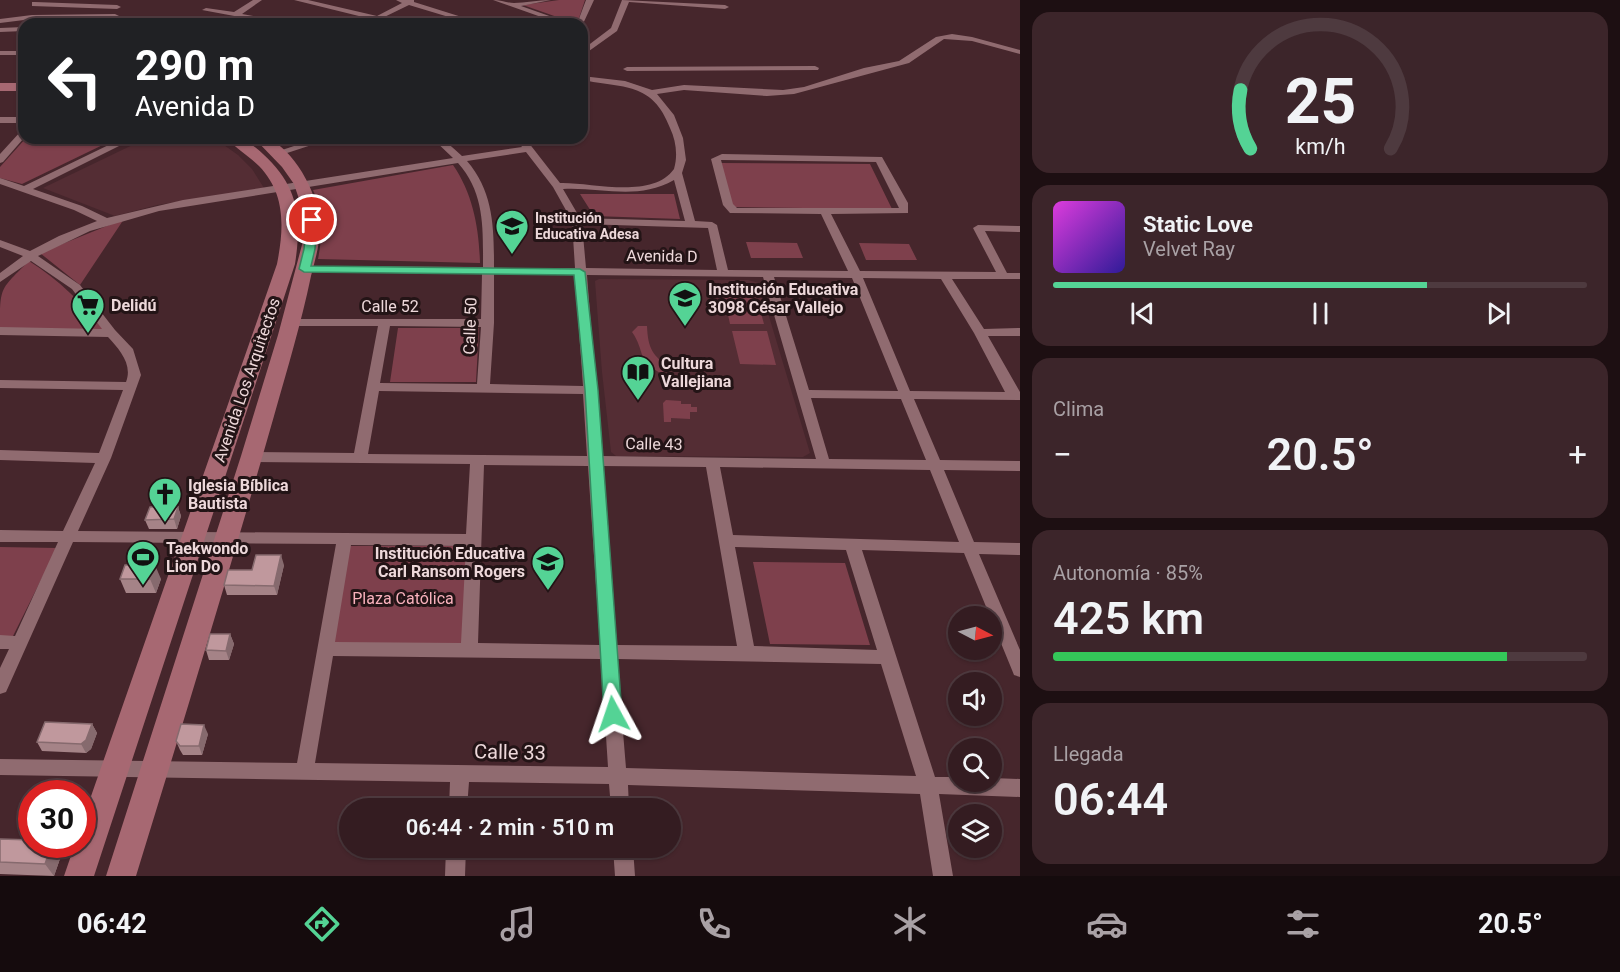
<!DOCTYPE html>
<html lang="es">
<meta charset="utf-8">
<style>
body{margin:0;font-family:Roboto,sans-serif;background:#3c252a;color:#f1f3f6;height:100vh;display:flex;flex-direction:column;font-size:22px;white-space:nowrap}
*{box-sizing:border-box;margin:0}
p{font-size:20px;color:#a9a1a5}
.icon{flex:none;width:33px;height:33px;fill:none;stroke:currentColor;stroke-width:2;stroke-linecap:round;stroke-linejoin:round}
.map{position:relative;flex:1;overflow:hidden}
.sheet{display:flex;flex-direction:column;gap:12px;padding:12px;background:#1d0f12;width:600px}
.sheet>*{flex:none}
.top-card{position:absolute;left:18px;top:18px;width:570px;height:126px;border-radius:18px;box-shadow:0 2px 4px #0004,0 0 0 2px #4e3a3f;background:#202124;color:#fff;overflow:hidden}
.needle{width:39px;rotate:96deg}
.tools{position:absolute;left:948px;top:606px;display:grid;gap:12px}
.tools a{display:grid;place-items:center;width:54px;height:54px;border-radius:50%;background:#341c21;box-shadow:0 2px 4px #0004,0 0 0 2px #4e3a3f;font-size:30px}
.speed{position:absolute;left:18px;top:780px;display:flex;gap:12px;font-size:30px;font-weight:700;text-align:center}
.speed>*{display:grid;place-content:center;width:78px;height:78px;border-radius:50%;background:#341c21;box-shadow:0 2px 4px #0004,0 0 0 2px #4e3a3f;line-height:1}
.speed .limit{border:9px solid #d22;background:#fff;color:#111}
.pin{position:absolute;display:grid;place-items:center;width:51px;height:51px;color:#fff;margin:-26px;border:3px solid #fff;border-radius:50%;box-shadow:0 2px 6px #0007}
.me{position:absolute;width:66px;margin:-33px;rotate:355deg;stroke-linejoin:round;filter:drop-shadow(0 0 4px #0008)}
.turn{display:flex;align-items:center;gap:21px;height:126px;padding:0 18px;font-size:27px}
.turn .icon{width:78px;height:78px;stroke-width:2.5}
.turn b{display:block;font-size:42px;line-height:51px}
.big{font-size:45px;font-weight:600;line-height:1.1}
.sheet .card{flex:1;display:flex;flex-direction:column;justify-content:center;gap:9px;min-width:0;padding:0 21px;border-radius:18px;background:#3c252a}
.sheet .dial{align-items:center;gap:0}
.dial svg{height:156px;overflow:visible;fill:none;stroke:#4e3a3f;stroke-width:7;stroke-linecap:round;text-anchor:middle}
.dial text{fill:#f1f3f6;stroke:none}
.song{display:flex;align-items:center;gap:18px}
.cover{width:72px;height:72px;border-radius:9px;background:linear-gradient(135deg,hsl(300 70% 55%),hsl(250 70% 35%))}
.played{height:6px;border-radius:3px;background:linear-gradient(90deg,#54d395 70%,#4e3a3f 70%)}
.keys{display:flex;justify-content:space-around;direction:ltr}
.heat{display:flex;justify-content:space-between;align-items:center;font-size:33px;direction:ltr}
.charge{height:9px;border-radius:4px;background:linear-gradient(90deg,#34c759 85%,#4e3a3f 0)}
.trip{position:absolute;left:339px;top:798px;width:342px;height:60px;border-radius:30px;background:#341c21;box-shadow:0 2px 4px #0004,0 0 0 2px #4e3a3f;font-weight:600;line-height:60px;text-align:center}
.tabs{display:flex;height:96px;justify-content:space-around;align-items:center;background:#150b0d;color:#a9a1a5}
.tabs .icon{width:42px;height:42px}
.tabs .selected{color:#54d395}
.tabs b{font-size:27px;color:#f1f3f6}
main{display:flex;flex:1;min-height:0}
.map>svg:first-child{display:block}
</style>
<main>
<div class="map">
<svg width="1020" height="876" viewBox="0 0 1020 876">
<rect width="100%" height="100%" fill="#46262c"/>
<path fill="#542d34" d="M147,138H214L238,155L252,169L264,188L157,205L115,216L43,188Z
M599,279L748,280L759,283L810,453L803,457L616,456L611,452L602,372L595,281Z"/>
<path fill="#7e404c" d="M559,0H585L577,24L523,5Z
M26,138H111L115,139L22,184L0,178V167Z
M719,163L870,164L892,209L731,207Z
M453,165C473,194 479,228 480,263L318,259C323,234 323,213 313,190Z
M580,194H674L680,219L594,216Z
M124,219L80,285L40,253Z
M746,242L797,243L803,258H751Z
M859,243L909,244L917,260H866Z
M29,261C59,280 82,303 106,331L0,329C0,286 0,290 29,261Z
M722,287L754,288L764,324H730Z
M638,326H647C648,348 652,356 671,368L662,374C635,359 646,352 632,332Z
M398,328H479L476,382H390Z
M732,331H767L776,365L740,364Z
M666,400L681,401V404H691V407H697V412H690V419L671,418V422H664L663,403Z
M349,546H468L469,651L325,649Z
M0,547L57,548L12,638L0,639Z
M753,562L845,563L870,645L770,644Z"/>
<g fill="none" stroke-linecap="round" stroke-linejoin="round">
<path fill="#906b70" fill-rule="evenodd" d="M253,0H262L242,14L296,24H278L202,10L206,8L234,12Z
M294,0H308L377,16L402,3L396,0H414V2L484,24H472L409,5L372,23L368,21L371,19Z
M493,0C501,0 508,3 514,3C525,3 538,0 551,0L521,6L572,24H561Z
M586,0H594L582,26V24H577Z
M622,0L725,5L729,7L725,9L629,2L617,31L582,56V50L611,28Z
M35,2L117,5L121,7L117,9L32,6V2Z
M115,14L119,16L118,18L32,19L0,23V19L32,15Z
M24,27V31L0,32V28Z
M952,34L972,37L1020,50V54L972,41L944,39L909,63L794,94L767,96L684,90L657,94L674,115L683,138L686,160L682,173L695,221L712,222L717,225L728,270L848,271L821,214L730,213L723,205L711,159L722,154L882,157L908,203V213L831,214L860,271L996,272L973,228L978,225L1020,226V232L985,231L1007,273H1020V279H952L984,329L1020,328V336H988L1020,392V400L914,399L940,460L1020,461V471L944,470L974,542L1020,543V555L979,554L1020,650V677L1014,675L1012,670L964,553L862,550L935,777H958V782H992V778L1020,779V797L939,794L953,876H933L920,794L628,785L629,808H611L609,784L469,782L467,808H449L450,782L0,775V759L297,763L336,544L73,542L6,692L0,694V668L9,649H0V635L15,636L58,542H0V530L63,531L95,463L0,460V450L99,453L123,390L0,388V380L126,382C133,364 119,349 108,337L0,335V327L102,329L72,289L31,261L0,282V273L23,256L0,247V240L30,251L59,236L97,221L74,210L0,184V178L24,186L123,138H135L33,189L82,206L107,218L183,200L453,158L432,138H442L462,156L522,147L515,138H525L560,183C591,182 652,200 674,169C678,155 676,141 670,128C653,82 623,88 582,80V76L625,81L652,90L684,85L783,90L804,87L864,68L899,61L936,37ZM526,152L553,187L572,221L575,268H494C494,229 494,192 467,161ZM721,160L876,162L899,208H737L733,204ZM458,163C485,193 483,229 483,267L304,266L298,269L304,272L482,274L481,319H288L286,322L292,326H378L354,453L252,452L245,457L252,462L470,464L466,534L78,531L111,458L141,375L133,349L115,330L80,285L38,256L90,231L159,211ZM674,180L685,221L580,218L563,189C602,187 637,201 674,180ZM582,224L708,228L717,270L586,268ZM494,274L575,275L583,386L490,384L494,323ZM587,275L763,277L816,459L601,456ZM774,277L852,278L898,391L809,390ZM863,278L941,279L974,333L1005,392L910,391ZM390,326L481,327L477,384L380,383ZM379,391L583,394L587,456L368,454ZM811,398L901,399L926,460L829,459ZM484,465L588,466L600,645L478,643ZM602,466L706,467L737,646L616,645ZM720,467L930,470L959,542L733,535ZM351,545L466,546L461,643L335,642ZM735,547L846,550L877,650L754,646ZM333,656L601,659L608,767L315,763ZM617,659L881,664L916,776L626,768Z
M0,51H24V55H0Z
M815,66L819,68L818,70L627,71L623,69L627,67Z
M0,117H24V123H0Z
M24,130V138L3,162L0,163V154L21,131Z
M318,138H333L281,155L273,153Z
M446,848H466L465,876H445Z
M613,848H633L635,876H615Z"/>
<path fill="#a76872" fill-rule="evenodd" d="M0,83H24V91H0Z
M227,138C244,138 251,143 263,154C299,187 302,218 295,264L94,876H64L75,844H82V822L277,264C284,228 286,194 259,166C249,156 236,149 227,138Z
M254,138C259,138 267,137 271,140C298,155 320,198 320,228C320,244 315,260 311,276C301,324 287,370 274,416C230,570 183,723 136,876H106L241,456L278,335L303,241L302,208L294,184L282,167Z"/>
</g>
<path fill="#a58387" d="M178,507L181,516L177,529H149L145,520Z
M125,565L161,579L156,593H126L120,579Z
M284,565L277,595H227L224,585L252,570Z
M230,634L234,644L229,660H209L206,650Z
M92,724L97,733L91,749L86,753L42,751L37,742Z
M208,734L202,755H183L180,750L176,741Z
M0,839L32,844H56L62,853L54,876L0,874Z"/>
<path fill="#866a6e" d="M178,507L181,516L177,529L174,519Z
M281,555L284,565L277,595L274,586Z
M155,565L161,579L156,593L150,579Z
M230,634L234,644L229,660L226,651Z
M92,724L97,733L91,749L86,753L81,744Z
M204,725L208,734L202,755L199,746Z
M52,844H56L62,853L54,876L45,864Z"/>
<path fill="#c0989d" stroke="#866a6e" stroke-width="1.5" d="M150,507H178L174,519L145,520Z
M256,555H281L274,586L224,585L228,570H252Z
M125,565H155L150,579H120Z
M210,634H230L226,651L206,650Z
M45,722L92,724L86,740L81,744L37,742Z
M181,724L204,725L199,746H180L176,741Z
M0,839L32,840V844H52L45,864L0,862Z"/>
<path fill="#54d395" stroke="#378961" stroke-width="1.5" d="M312,217L317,220L315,249L311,266L580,269L585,272L598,390L622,714L619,720L613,722L607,720L604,714L585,390L574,275L304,272L299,269L304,249L307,220Z"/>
<defs>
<symbol id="school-pin" viewBox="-11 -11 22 30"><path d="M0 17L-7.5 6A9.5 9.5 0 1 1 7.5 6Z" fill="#54d395" stroke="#231416"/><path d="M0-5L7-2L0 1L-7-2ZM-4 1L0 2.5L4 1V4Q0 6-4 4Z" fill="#111"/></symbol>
<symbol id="supermarket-pin" viewBox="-11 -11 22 30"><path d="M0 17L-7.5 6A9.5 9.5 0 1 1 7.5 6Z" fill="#54d395" stroke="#231416"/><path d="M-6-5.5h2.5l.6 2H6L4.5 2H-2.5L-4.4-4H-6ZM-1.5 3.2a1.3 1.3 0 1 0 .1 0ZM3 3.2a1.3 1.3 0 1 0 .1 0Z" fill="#111"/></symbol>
<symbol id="library-pin" viewBox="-11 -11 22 30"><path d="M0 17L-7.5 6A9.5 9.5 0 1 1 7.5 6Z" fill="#54d395" stroke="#231416"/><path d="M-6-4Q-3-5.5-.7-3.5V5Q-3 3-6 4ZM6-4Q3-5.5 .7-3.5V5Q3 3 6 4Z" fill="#111"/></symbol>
<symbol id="church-pin" viewBox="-11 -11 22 30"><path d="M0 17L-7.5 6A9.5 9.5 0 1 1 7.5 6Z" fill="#54d395" stroke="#231416"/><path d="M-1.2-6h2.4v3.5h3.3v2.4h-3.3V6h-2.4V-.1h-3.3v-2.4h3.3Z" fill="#111"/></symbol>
<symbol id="stadium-pin" viewBox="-11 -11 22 30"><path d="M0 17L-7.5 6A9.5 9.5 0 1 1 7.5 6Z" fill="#54d395" stroke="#231416"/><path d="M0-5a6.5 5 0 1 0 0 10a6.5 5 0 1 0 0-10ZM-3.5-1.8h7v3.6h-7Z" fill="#111"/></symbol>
</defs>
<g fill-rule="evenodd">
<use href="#school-pin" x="493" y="207" width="38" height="52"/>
<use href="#school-pin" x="666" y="279" width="38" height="52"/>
<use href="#supermarket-pin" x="69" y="286" width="38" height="52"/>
<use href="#library-pin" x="619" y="353" width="38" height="52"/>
<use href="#church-pin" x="146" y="475" width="38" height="52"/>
<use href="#stadium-pin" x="124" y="538" width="38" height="52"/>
<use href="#school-pin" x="529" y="543" width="38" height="52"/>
</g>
<g text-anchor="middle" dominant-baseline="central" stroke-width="6" stroke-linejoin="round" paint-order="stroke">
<g font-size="14" font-weight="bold" fill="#edd8da" stroke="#231416" text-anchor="start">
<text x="535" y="218">Institución<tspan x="535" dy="16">Educativa Adesa</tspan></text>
</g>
<g font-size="16" fill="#edd8da" stroke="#231416">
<text transform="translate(662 256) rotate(1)">Avenida D</text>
<text x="390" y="306">Calle 52</text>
<text transform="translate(470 326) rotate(-88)">Calle 50</text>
<text transform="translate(247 380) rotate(-71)">Avenida Los Arquitectos</text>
<text transform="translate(654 444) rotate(1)">Calle 43</text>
</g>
<g font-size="16" font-weight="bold" fill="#edd8da" stroke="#231416" text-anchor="start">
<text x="708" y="289">Institución Educativa<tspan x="708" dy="18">3098 César Vallejo</tspan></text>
<text x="111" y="305">Delidú</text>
<text x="661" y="363">Cultura<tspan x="661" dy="18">Vallejiana</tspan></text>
<text x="188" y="485">Iglesia Bíblica<tspan x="188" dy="18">Bautista</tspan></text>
<text x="166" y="548">Taekwondo<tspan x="166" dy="18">Lion Do</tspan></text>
<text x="525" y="553" text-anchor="end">Institución Educativa<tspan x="525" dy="18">Carl Ransom Rogers</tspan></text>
</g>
<g font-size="16" fill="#f9b1bc" stroke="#231416">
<text x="403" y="598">Plaza Católica</text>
</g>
<g font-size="20" fill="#edd8da" stroke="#231416">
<text transform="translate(510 752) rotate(1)">Calle 33</text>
</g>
</g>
</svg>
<div class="tools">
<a><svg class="needle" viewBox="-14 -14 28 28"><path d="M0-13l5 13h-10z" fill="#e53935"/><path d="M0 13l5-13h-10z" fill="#a9a1a5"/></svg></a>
<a><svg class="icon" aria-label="sound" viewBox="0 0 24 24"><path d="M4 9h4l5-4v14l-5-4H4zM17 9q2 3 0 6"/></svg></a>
<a><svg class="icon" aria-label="search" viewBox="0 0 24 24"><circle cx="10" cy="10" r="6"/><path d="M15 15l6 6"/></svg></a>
<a><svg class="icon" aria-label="layers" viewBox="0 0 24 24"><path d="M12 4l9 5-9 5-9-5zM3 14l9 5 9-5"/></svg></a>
</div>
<div class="speed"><div class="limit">30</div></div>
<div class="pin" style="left:312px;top:220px;background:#d93025"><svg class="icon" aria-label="arrive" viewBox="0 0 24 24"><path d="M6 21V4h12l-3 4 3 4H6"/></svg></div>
<svg class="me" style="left:613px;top:714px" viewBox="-20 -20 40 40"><path d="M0-17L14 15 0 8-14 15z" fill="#54d395" stroke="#fff" stroke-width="4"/></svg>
<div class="trip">06:44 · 2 min · 510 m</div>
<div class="top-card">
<div class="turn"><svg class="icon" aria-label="left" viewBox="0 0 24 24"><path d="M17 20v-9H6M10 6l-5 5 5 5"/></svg><div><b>290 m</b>Avenida D</div></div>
</div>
</div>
<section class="sheet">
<div class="card dial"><svg viewBox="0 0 100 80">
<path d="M14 69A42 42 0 1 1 86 69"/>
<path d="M14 69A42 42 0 0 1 9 39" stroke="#54d395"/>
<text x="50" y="56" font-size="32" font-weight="700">25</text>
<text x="50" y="72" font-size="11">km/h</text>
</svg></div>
<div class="card">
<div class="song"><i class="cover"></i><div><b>Static Love</b><p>Velvet Ray</p></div></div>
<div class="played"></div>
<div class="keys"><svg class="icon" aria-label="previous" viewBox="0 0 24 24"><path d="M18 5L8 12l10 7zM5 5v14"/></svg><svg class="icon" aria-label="pause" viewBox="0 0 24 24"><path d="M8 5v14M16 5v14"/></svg><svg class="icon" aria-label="next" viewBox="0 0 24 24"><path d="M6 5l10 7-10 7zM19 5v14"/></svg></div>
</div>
<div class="card"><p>Clima</p>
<div class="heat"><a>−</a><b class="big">20.5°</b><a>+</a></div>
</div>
<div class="card"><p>Autonomía · 85%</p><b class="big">425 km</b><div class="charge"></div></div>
<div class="card"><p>Llegada</p><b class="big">06:44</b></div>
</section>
</main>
<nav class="tabs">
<b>06:42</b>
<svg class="icon selected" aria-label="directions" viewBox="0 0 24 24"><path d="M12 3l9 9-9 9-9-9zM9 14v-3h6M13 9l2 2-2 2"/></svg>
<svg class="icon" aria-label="music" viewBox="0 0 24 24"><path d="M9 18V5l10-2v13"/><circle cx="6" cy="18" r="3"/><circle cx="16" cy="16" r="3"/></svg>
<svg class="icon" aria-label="phone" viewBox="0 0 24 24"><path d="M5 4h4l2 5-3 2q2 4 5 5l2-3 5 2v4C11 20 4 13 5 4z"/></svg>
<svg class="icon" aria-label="climate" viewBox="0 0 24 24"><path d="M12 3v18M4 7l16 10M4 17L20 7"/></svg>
<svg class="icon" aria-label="car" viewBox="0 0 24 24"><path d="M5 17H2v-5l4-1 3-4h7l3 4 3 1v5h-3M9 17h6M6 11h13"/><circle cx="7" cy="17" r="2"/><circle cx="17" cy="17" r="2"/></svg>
<svg class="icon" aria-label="filters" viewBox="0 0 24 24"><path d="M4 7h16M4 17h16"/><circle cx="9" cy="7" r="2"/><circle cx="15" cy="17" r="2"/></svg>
<b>20.5°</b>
</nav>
